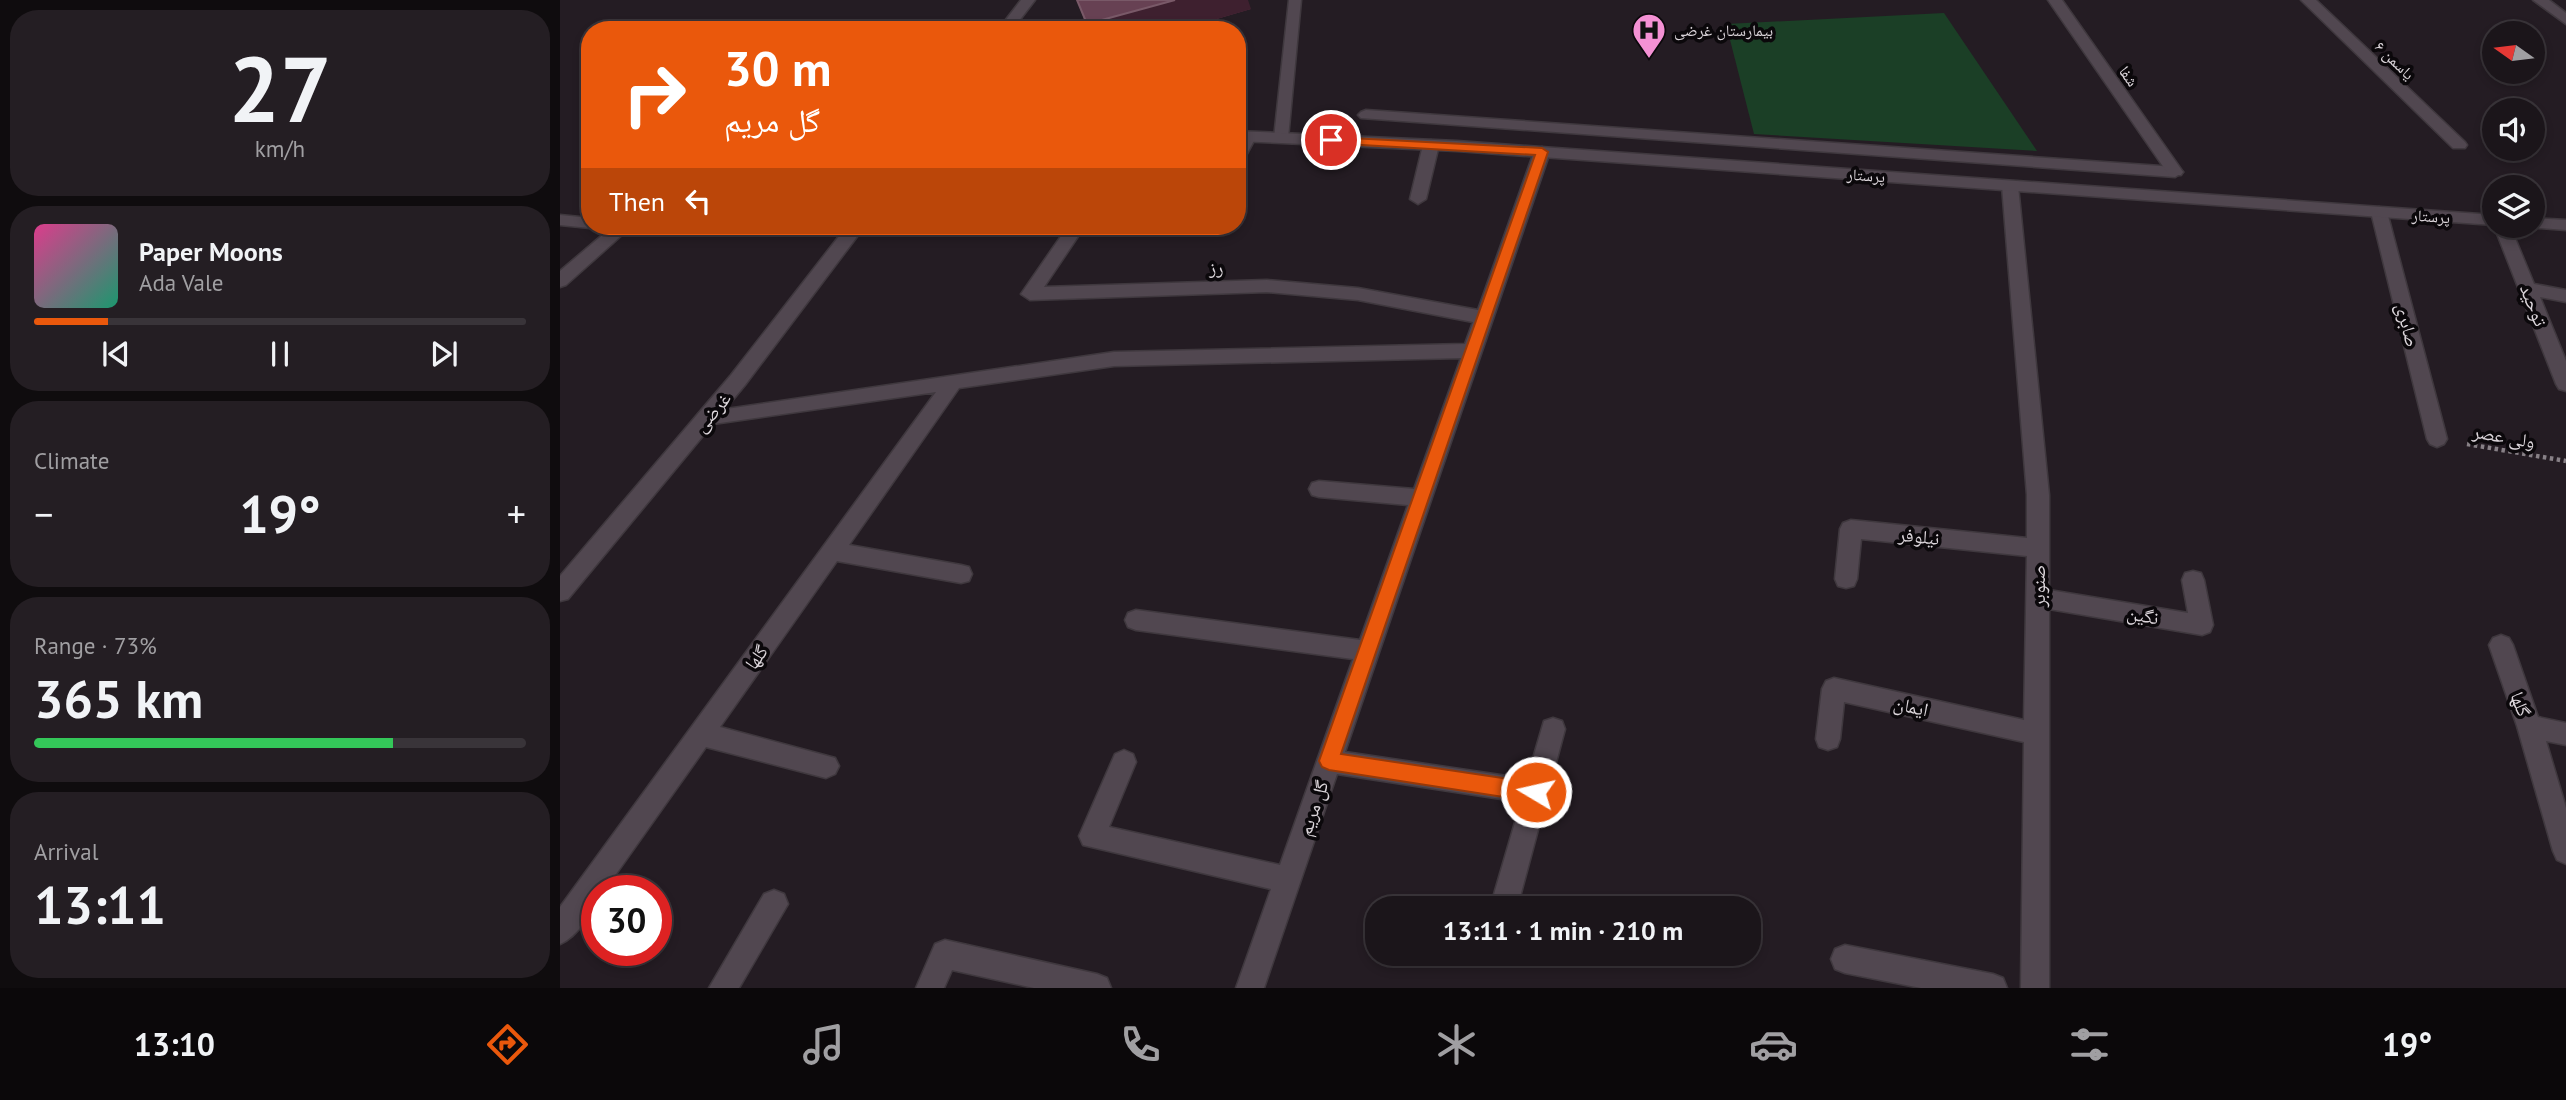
<!DOCTYPE html>
<meta charset="utf-8">
<style>
body{margin:0;font-family:"PT Sans","Noto Naskh Arabic",sans-serif;background:#241e23;color:#f1f3f6;height:100vh;display:flex;flex-direction:column;font-size:26px;white-space:nowrap}
*{box-sizing:border-box;margin:0}
p{font-size:23px;color:#a09fa2}
.icon{flex:none;width:38px;height:38px;fill:none;stroke:currentColor;stroke-width:2;stroke-linecap:round;stroke-linejoin:round}
.map{position:relative;flex:1;overflow:hidden}
.side{display:flex;flex-direction:column;gap:10px;padding:10px;background:#0f0c0e;width:560px}
.side>*{flex:none}
.hud{position:absolute;left:21px;top:21px;width:665px;height:214px;border-radius:28px;box-shadow:0 4px 10px #0003,0 0 0 2px #393439;background:#ea580c;color:#fff;overflow:hidden}
.needle{width:46px;rotate:284deg}
.tools{position:absolute;left:1922px;top:21px;display:grid;gap:14px}
.tools a{display:grid;place-items:center;width:63px;height:63px;border-radius:50%;background:#1b151a;box-shadow:0 4px 10px #0003,0 0 0 2px #393439;font-size:35px}
.speed{position:absolute;left:21px;top:875px;display:flex;gap:14px;font-size:35px;font-weight:700;text-align:center}
.speed>*{display:grid;place-content:center;width:91px;height:91px;border-radius:50%;background:#1b151a;box-shadow:0 4px 10px #0003,0 0 0 2px #393439;line-height:1}
.speed .limit{border:10px solid #d22;background:#fff;color:#111}
.pin{position:absolute;display:grid;place-items:center;width:60px;height:60px;color:#fff;margin:-30px;border:4px solid #fff;border-radius:50%;box-shadow:0 2px 7px #0007}
.me{position:absolute;width:77px;margin:-38px;rotate:279deg;stroke-linejoin:round;filter:drop-shadow(0 0 5px #0008)}
.turn{display:flex;align-items:center;gap:24px;height:147px;padding:0 28px;font-size:32px}
.turn .icon{width:91px;height:91px;stroke-width:2.5}
.turn b{display:block;font-size:49px;line-height:60px}
.then{display:flex;align-items:center;height:66px;padding:0 28px;background:#0003;gap:14px;font-size:26px}
.big{font-size:52px;font-weight:700;line-height:1.1}
.side .card{flex:1;display:flex;flex-direction:column;justify-content:center;gap:10px;min-width:0;padding:0 24px;border-radius:28px;background:#241e23}
.side .dial{align-items:center;gap:0}
.dial b{font-size:91px;line-height:1}
.song{display:flex;align-items:center;gap:21px}
.cover{width:84px;height:84px;border-radius:10px;background:linear-gradient(135deg,hsl(330 70% 55%),hsl(160 70% 35%))}
.played{height:7px;border-radius:4px;background:linear-gradient(90deg,#ea580c 15%,#393439 15%)}
.keys{display:flex;justify-content:space-around;direction:ltr}
.heat{display:flex;justify-content:space-between;align-items:center;font-size:38px;direction:ltr}
.charge{height:10px;border-radius:5px;background:linear-gradient(90deg,#34c759 73%,#393439 0)}
.trip{position:absolute;left:805px;top:896px;width:396px;height:70px;border-radius:28px;background:#1b151a;box-shadow:0 4px 10px #0003,0 0 0 2px #393439;font-weight:700;line-height:70px;text-align:center}
.tab-bar{display:flex;height:112px;justify-content:space-around;align-items:center;background:#0b080a;color:#a09fa2}
.tab-bar .icon{width:49px;height:49px}
.tab-bar .selected{color:#ea580c}
.tab-bar b{font-size:32px;color:#f1f3f6}
main{display:flex;flex:1;min-height:0}
.map>svg:first-child{display:block}
</style>
<main>
<section class="side">
<div class="card dial"><b>27</b><p>km/h</p></div>
<div class="card">
<div class="song"><i class="cover"></i><div><b>Paper Moons</b><p>Ada Vale</p></div></div>
<div class="played"></div>
<div class="keys"><svg class="icon" aria-label="previous" viewBox="0 0 24 24"><path d="M18 5L8 12l10 7zM5 5v14"/></svg><svg class="icon" aria-label="pause" viewBox="0 0 24 24"><path d="M8 5v14M16 5v14"/></svg><svg class="icon" aria-label="next" viewBox="0 0 24 24"><path d="M6 5l10 7-10 7zM19 5v14"/></svg></div>
</div>
<div class="card"><p>Climate</p>
<div class="heat"><a>−</a><b class="big">19°</b><a>+</a></div>
</div>
<div class="card"><p>Range · 73%</p><b class="big">365 km</b><div class="charge"></div></div>
<div class="card"><p>Arrival</p><b class="big">13:11</b></div>
</section>
<div class="map">
<svg width="2006" height="988" viewBox="0 0 2006 988">
<rect width="100%" height="100%" fill="#241c23"/>
<path fill="#1b3f26" d="M1384,13L1477,151L1194,134L1166,24Z"/>
<g fill="none" stroke-linecap="round" stroke-linejoin="round">
<defs>
<path id="lane" d="M729,0H741L728,138L721,142L714,138Z"/>
<path id="street" d="M1741,0H1756L1905,142L1907,145L1905,148H1893Z
M1973,0H1989L2006,13V24Z
M806,110L1615,167L1623,172L1615,177L801,118L798,115L801,112Z
M688,132L696,137L683,161L677,163V142L682,134Z
M871,140L879,145L866,199L858,204L850,199L863,145Z
M982,147L990,152L785,752L967,779L984,721L993,718L1002,721L1005,729L957,908H930L961,802L777,774L704,988H676L711,889L523,845L519,836L523,827L555,754L564,750L573,754L576,762L549,827L720,865L793,659L576,630L568,627L565,620L568,613L576,610L800,640L848,505L759,497L752,495L749,489L752,483L759,481L854,489L901,358L554,366L399,388L289,545L401,565L409,567L412,574L409,581L401,583L277,561L160,727L275,758L279,766L275,774L266,778L146,747L44,891H37C37,909 17,937 0,944V907L376,392L146,425L139,423L136,418L139,413L554,352L905,344L913,322L798,300L707,292L470,300L461,294L508,226H525L484,287L707,280L798,288L918,310L974,152Z
M1450,181L1458,186L1489,495V590L1628,613L1622,580L1625,573L1633,571L1641,573L1644,580L1653,625L1650,632L1642,635L1489,609V988H1461L1464,742L1284,702L1280,739L1277,747L1268,750L1259,747L1256,739L1262,689L1266,681L1274,678L1464,720L1467,556L1301,539L1297,579L1294,586L1286,588L1278,586L1275,579L1280,529L1283,523L1291,520L1467,538V495L1442,186Z
M1819,207L1827,212L1887,439L1884,444L1877,447L1870,444L1867,439L1811,212Z
M0,215L30,218V226H37L30,228L0,225Z
M53,226H72L6,285L0,287V271Z
M1934,226H1950L1974,284L2006,290V302L1980,297L2006,361V391L1999,389L1996,384Z
M1941,635L1949,638L1953,645L1978,717L2006,723V745L1986,741L2006,808V864L1997,860L1993,851L1957,726L1929,645L1933,638Z
M214,890L224,894L228,904L179,988H149L204,894Z
M385,940L537,974L547,978L551,988H474L392,970L384,988H356L375,944Z
M1285,945L1433,974L1443,978L1447,988H1361L1285,973L1275,969L1271,959L1275,949Z"/>
<path id="secondary" d="M461,0H475L452,30H438Z
M1488,0H1502L1623,172L1621,175H1609Z
M677,131L897,141L1934,215V225L897,151L677,141Z
M1972,218L2006,220V230L1966,227L1972,226Z
M287,226H305L185,385L8,599L0,601V576L171,375Z"/>
</defs>
<use href="#lane" stroke="#3f383e" stroke-width="3"/>
<use href="#street" stroke="#3f383e" stroke-width="3"/>
<use href="#secondary" stroke="#3f383e" stroke-width="3"/>
<path stroke="#878086" stroke-width="4.5" stroke-dasharray="3.5 3.5" stroke-linecap="butt" d="M1907,444L2006,461"/>
<use href="#lane" fill="#514750" fill-rule="evenodd"/>
<use href="#street" fill="#514750" fill-rule="evenodd"/>
<use href="#secondary" fill="#514750" fill-rule="evenodd"/>
</g>
<path fill="#593042" d="M517,0L691,9L619,30H528Z"/>
<path fill="#3e202f" d="M615,0H688L691,9L619,30H529L527,24Z"/>
<path fill="#674153" stroke="#795968" stroke-width="2" d="M517,0H615L527,24Z"/>
<path fill="#ea580c" stroke="#983908" stroke-width="2" d="M771,137L982,148L988,152L781,754L976,783L982,786L985,792L982,799L976,802L769,770L762,767L759,761L975,155L767,143V138Z"/>
<defs>
<symbol id="hospital-pin" viewBox="-11 -11 22 30"><path d="M0 17L-7.5 6A9.5 9.5 0 1 1 7.5 6Z" fill="#f491d4" stroke="#0b080b"/><path d="M-5-5h3v3.5h4V-5h3V5h-3V1.5h-4V5h-3Z" fill="#111"/></symbol>
</defs>
<g fill-rule="evenodd">
<use href="#hospital-pin" x="1070" y="11" width="38" height="52"/>
</g>
<g text-anchor="middle" dominant-baseline="central" stroke-width="7" stroke-linejoin="round" paint-order="stroke">
<g font-size="16" fill="#dcd6db" stroke="#0b080b" text-anchor="start">
<text x="1114" y="30">بیمارستان غرضی</text>
</g>
<g font-size="16" fill="#dcd6db" stroke="#0b080b">
<text transform="translate(1835 60) rotate(44)">یاسمن ۶</text>
<text transform="translate(1569 76) rotate(55)">شفا</text>
<text transform="translate(1306 175) rotate(4)">پرستار</text>
<text transform="translate(1871 216) rotate(4)">پرستار</text>
</g>
<g font-size="19" fill="#dcd6db" stroke="#0b080b">
<text transform="translate(656 267) rotate(-2)">رز</text>
<text transform="translate(1974 305) rotate(68)">توحید</text>
<text transform="translate(1848 325) rotate(76)">صابری</text>
<text transform="translate(152 412) rotate(-50)">غرضی</text>
<text transform="translate(1944 436) rotate(10)">ولی عصر</text>
<text transform="translate(1359 536) rotate(6)">نیلوفر</text>
<text transform="translate(1478 586) rotate(-90)">صنوبر</text>
<text transform="translate(1583 615) rotate(10)">نگین</text>
<text transform="translate(196 657) rotate(-54)">گلها</text>
<text transform="translate(1961 704) rotate(70)">گلها</text>
<text transform="translate(1351 706) rotate(12)">ایمان</text>
<text transform="translate(753 808) rotate(-71)">گل مریم</text>
</g>
</g>
</svg>
<div class="tools">
<a><svg class="needle" viewBox="-14 -14 28 28"><path d="M0-13l5 13h-10z" fill="#e53935"/><path d="M0 13l5-13h-10z" fill="#a09fa2"/></svg></a>
<a><svg class="icon" aria-label="sound" viewBox="0 0 24 24"><path d="M4 9h4l5-4v14l-5-4H4zM17 9q2 3 0 6"/></svg></a>
<a><svg class="icon" aria-label="layers" viewBox="0 0 24 24"><path d="M12 4l9 5-9 5-9-5zM3 14l9 5 9-5"/></svg></a>
</div>
<div class="speed"><div class="limit">30</div></div>
<div class="pin" style="left:771px;top:140px;background:#d93025"><svg class="icon" aria-label="arrive" viewBox="0 0 24 24"><path d="M6 21V4h12l-3 4 3 4H6"/></svg></div>
<svg class="me" style="left:976px;top:792px" viewBox="-20 -20 40 40"><circle r="17" fill="#ea580c" stroke="#fff" stroke-width="3"/><path d="M0-11L8 9 0 5-8 9z" fill="#fff"/></svg>
<div class="trip">13:11 · 1 min · 210 m</div>
<div class="hud">
<div class="turn"><svg class="icon" aria-label="right" viewBox="0 0 24 24"><path d="M7 20v-9h11M14 6l5 5-5 5"/></svg><div><b>30 m</b>گل مریم</div></div>
<div class="then">Then<svg class="icon" aria-label="left" viewBox="0 0 24 24"><path d="M17 20v-9H6M10 6l-5 5 5 5"/></svg></div>
</div>
</div>
</main>
<nav class="tab-bar">
<b>13:10</b>
<svg class="icon selected" aria-label="directions" viewBox="0 0 24 24"><path d="M12 3l9 9-9 9-9-9zM9 14v-3h6M13 9l2 2-2 2"/></svg>
<svg class="icon" aria-label="music" viewBox="0 0 24 24"><path d="M9 18V5l10-2v13"/><circle cx="6" cy="18" r="3"/><circle cx="16" cy="16" r="3"/></svg>
<svg class="icon" aria-label="phone" viewBox="0 0 24 24"><path d="M5 4h4l2 5-3 2q2 4 5 5l2-3 5 2v4C11 20 4 13 5 4z"/></svg>
<svg class="icon" aria-label="climate" viewBox="0 0 24 24"><path d="M12 3v18M4 7l16 10M4 17L20 7"/></svg>
<svg class="icon" aria-label="car" viewBox="0 0 24 24"><path d="M5 17H2v-5l4-1 3-4h7l3 4 3 1v5h-3M9 17h6M6 11h13"/><circle cx="7" cy="17" r="2"/><circle cx="17" cy="17" r="2"/></svg>
<svg class="icon" aria-label="filters" viewBox="0 0 24 24"><path d="M4 7h16M4 17h16"/><circle cx="9" cy="7" r="2"/><circle cx="15" cy="17" r="2"/></svg>
<b>19°</b>
</nav>
